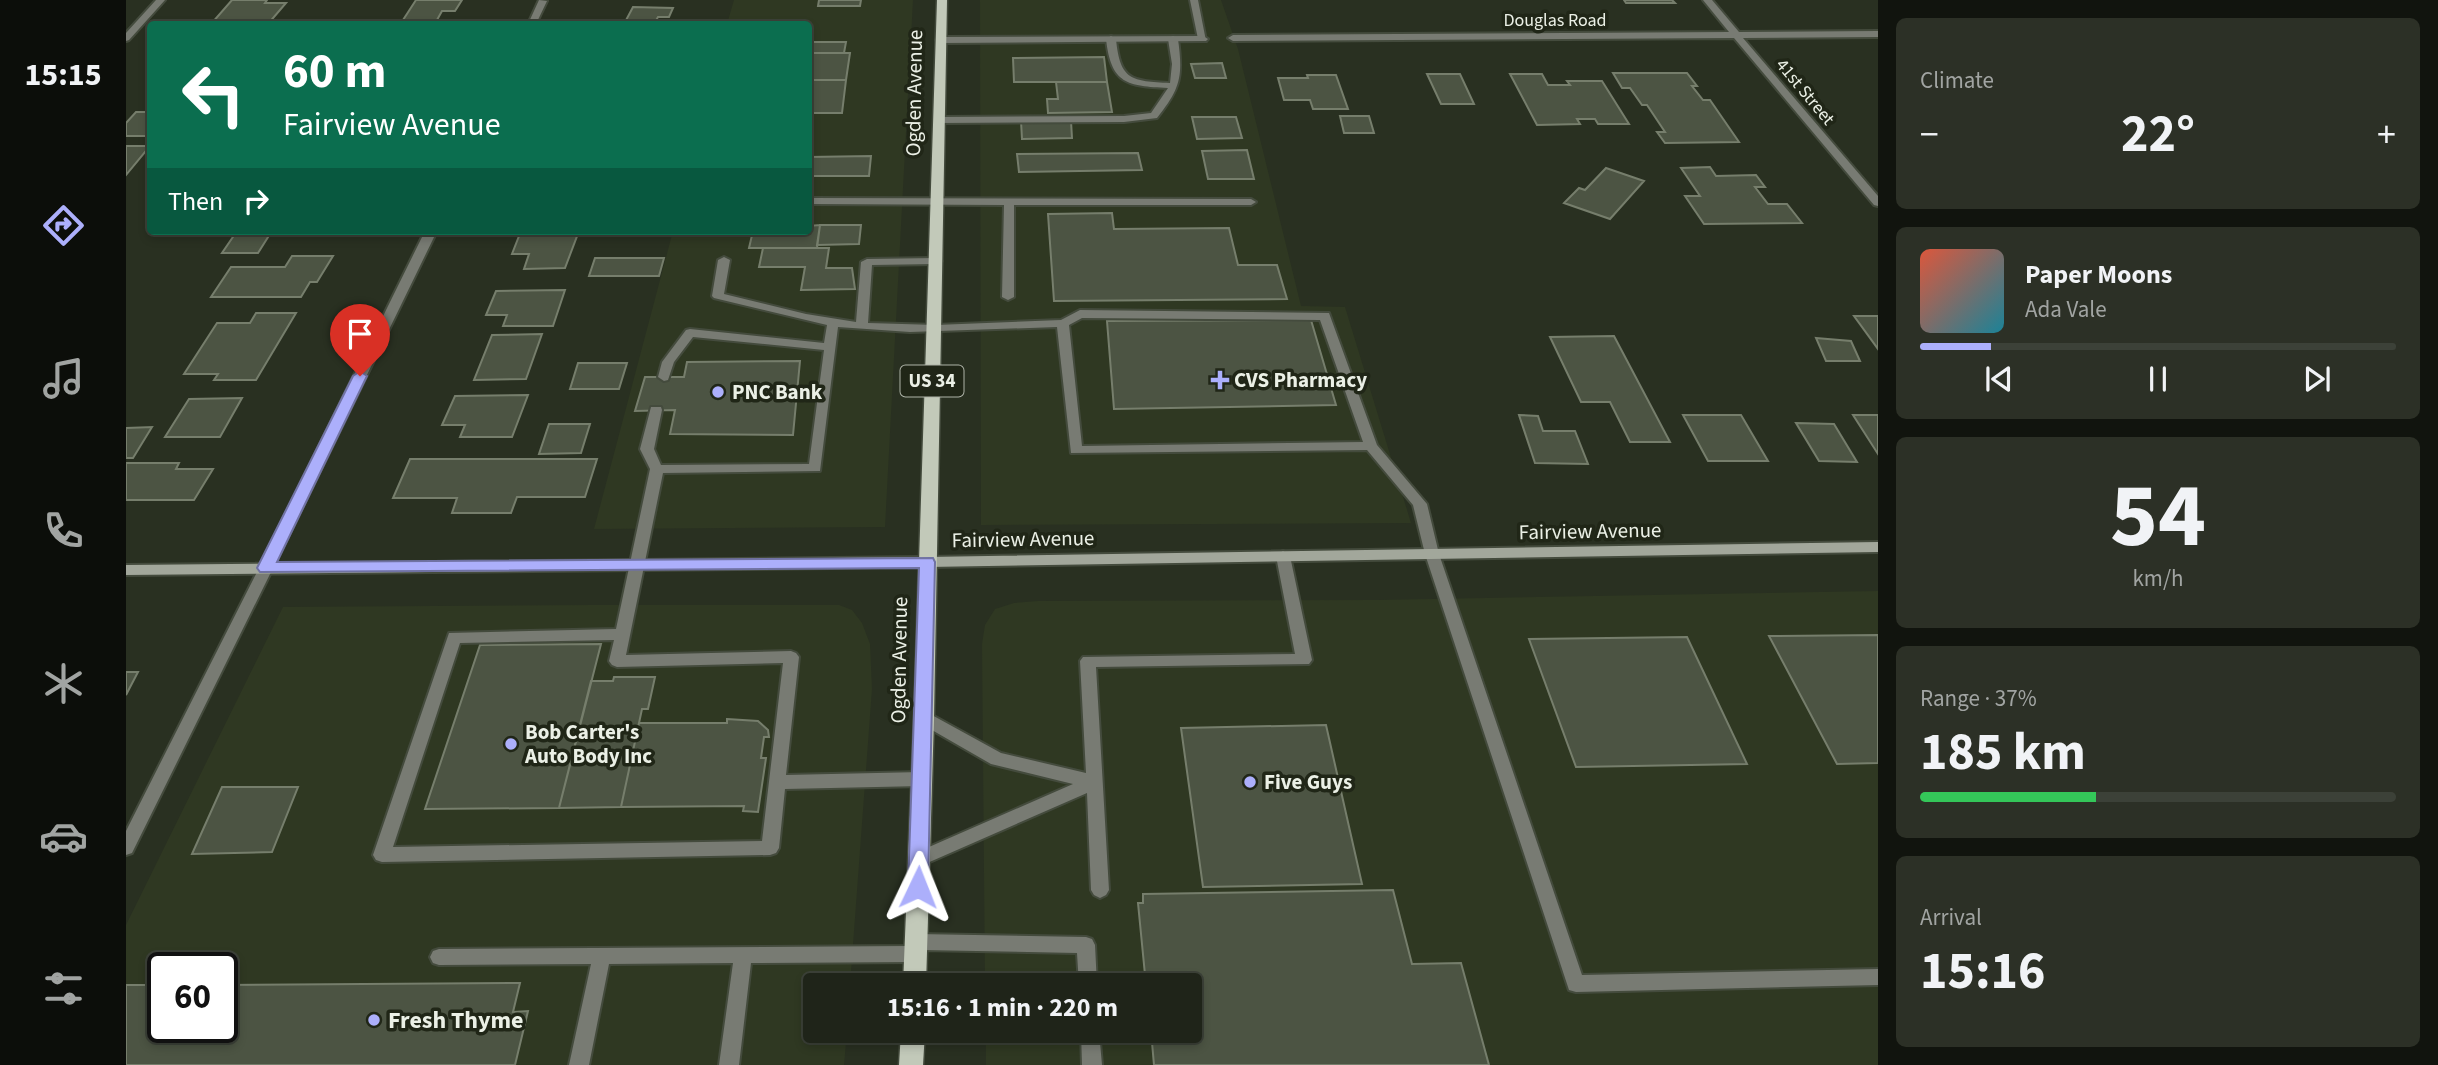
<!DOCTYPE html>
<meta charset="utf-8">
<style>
body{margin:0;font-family:"Source Sans 3",sans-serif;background:#2c3026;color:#f1f3f6;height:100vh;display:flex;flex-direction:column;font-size:26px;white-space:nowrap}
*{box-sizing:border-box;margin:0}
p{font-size:23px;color:#a1a4a2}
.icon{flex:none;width:38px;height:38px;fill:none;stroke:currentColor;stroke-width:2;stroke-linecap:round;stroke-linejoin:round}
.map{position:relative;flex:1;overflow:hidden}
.details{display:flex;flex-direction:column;gap:18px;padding:18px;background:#11140e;width:560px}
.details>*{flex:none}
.hud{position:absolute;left:21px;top:21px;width:665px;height:214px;border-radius:7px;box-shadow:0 4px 10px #0003,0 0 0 2px #3c4138;background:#0b6e4f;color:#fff;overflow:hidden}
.speed{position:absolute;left:21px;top:952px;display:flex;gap:14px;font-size:35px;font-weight:700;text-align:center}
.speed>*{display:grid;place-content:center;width:91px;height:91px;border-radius:50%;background:#1f2419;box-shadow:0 4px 10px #0003,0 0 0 2px #3c4138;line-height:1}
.speed .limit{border:4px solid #111;border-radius:10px;background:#fff;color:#111}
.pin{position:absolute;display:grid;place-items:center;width:60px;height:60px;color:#fff;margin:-72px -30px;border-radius:50% 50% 50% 0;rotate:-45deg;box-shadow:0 0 7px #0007}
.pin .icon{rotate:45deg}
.me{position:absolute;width:77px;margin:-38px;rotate:2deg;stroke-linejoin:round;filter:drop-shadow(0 0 5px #0008)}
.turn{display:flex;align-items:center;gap:24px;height:147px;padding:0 21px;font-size:32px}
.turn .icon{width:91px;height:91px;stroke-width:2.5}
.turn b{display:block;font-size:49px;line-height:60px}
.then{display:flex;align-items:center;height:66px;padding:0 21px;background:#0003;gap:14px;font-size:26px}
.big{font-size:52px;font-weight:700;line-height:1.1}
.details .tile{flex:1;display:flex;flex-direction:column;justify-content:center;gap:10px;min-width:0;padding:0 24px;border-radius:10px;background:#2c3026}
.details .dial{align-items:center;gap:0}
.dial b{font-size:91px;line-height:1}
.song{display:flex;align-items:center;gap:21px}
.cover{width:84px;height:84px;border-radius:10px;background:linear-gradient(135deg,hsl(10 70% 55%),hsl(190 70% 35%))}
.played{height:7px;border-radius:4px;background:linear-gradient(90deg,#acaffb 15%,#3c4138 15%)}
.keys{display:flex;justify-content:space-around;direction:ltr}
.heat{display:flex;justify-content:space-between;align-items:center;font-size:38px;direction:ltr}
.charge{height:10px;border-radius:5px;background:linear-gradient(90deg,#34c759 37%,#3c4138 0)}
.trip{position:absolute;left:677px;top:973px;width:399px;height:70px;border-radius:7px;background:#1f2419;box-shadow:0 4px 10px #0003,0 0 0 2px #3c4138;font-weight:700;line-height:70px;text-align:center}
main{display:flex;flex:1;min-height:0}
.menu{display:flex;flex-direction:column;width:126px;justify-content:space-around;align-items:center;background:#0c0e0a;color:#a1a4a2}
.menu .icon{width:49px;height:49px}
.menu .active{color:#acaffb}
.menu b{font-size:32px;color:#f1f3f6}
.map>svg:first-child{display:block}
</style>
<main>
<nav class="menu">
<b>15:15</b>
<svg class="icon active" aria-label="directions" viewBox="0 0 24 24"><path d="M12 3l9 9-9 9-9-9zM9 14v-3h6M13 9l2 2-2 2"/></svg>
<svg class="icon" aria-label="music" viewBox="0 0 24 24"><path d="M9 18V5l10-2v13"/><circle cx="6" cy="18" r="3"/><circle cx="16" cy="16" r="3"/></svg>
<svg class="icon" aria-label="phone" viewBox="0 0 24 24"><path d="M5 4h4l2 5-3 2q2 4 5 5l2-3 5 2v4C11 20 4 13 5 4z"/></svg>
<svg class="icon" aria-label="climate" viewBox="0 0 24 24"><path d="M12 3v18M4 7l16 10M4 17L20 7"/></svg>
<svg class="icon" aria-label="car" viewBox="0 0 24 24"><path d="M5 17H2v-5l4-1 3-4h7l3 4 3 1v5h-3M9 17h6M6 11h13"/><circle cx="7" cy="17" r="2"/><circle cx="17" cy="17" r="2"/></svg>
<svg class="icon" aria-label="filters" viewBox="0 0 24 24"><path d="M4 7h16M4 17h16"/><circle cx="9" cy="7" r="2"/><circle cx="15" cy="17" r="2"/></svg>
</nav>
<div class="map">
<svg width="1752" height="1065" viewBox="0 0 1752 1065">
<rect width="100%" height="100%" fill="#293021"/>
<path fill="#2f3822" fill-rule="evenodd" d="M608,0H787L759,527L468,529L547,231H682V24H601Z
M854,0H1095L1112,49L1175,306L1219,307L1285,523L855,525Z
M1752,591V1065H860V1031H1064V985H859L856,644L859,625L869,609L888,603L912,601L1252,600Z
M468,605H713L726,610L736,623L744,644L746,689L724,985H690V1031H721L718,1065H0V925L157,607ZM37,968H96V1027H37Z"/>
<path fill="#4c5443" stroke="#767e6c" stroke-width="2" d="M106,0H141L139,3H160L142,24H85Z
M290,0H336L329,11H316L311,20H277Z
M693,0H735L734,6H692Z
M1498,0H1546L1549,3H1500Z
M507,7L547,8L543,17H532L528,24H498Z
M231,20H264L262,24H228Z
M682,42H720L718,53H682Z
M682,53H724L720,80H682Z
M978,57L981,82H888L887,58Z
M1096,63L1100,78H1069L1065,64Z
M1487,73H1561L1571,86H1566L1577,100H1584L1613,142L1539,143L1531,132H1539L1521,105H1516L1504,88H1496Z
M1301,74H1334L1348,104H1315Z
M1384,74H1416L1422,85H1444L1441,81H1476L1503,124H1472L1469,119H1451L1454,124L1411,125Z
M1181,75H1210L1222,109H1187L1184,100H1158L1152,78H1182Z
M682,80H720L716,113H682Z
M930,82H981L986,112L922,113L921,99H932Z
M10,112H24V136H0V123Z
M1214,116H1243L1248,133H1218Z
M1066,117H1110L1116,138L1071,139Z
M895,121H945L946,138L896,139Z
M0,146H24L0,175Z
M1121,150L1128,179H1082L1076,151Z
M1012,153L1016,170L893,172L891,154Z
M745,156L743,176H682V157Z
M1584,167L1590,176L1630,175L1639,187H1629L1642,204H1661L1676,223L1578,224L1559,196H1574L1555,168Z
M1480,168L1518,181L1484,219L1438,203L1453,188L1459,190Z
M986,213L988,229L1103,228L1112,265H1151L1161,299L928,301L922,214Z
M694,225H735L733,244L691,245Z
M694,225L691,248H623L627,231H682V226Z
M395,231H453L439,268L398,269L403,254H386Z
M109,234H144L132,253H96Z
M637,248H703L700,268H726L729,289L675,290L679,267H633Z
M166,256H207L191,282H184L175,297H85L105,267H159Z
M469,258H538L533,276H463Z
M439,290L427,326H377L381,315H360L370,291Z
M130,313H170L130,380H88L92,374H58L91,323H124Z
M1728,316H1752V349Z
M1185,320L1210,405L988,409L981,321Z
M416,334L400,379L348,380L366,335Z
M1488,336L1544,442H1504L1484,402H1455L1424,337Z
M1690,338L1725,341L1734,361H1700Z
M674,361L667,435L544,434L549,410L509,411L519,377H558L561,362Z
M452,363H501L493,389H444Z
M402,395L386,437H334L339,425H316L329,396Z
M116,398L94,437H39L63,399Z
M1393,415L1412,416L1417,431H1449L1462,464L1409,463Z
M1557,415H1615L1642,461H1582Z
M1727,415H1752V454Z
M1670,423L1708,424L1731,462L1693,461Z
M423,424H464L455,453L413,454Z
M26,427L7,458H0V428Z
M284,459H471L459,497H391L385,513H326L331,498H267Z
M0,463H53L50,469H87L68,500H0Z
M1752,635V763L1711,764L1643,636Z
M1561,637L1621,764L1450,767L1403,639Z
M475,644L433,808L299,809L354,645Z
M0,672H12L0,695Z
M488,677H529L522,709H516L495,807L433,808L465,681H487Z
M601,719L632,721L642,730L643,737H638L635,758H640L632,812L617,811L618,806L495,807L513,723H601Z
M1200,725L1236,884L1077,887L1055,728Z
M96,787H172L146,852L66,854Z
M1267,890L1286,964L1335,963L1363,1065H1028L1025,1031H1064V985H1020L1012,903H1017V894Z
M394,983L387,1012L402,1011L389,1065H0V985H37V1027H96V985Z"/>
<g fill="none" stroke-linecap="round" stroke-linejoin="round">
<defs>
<path id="lane" d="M1064,0H1072L1080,41L1072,39Z
M985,36L990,39C994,81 1006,81 1044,83L1046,64L1042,39L1047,36L1052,39C1057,76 1055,88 1031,118L998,122L813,123L808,120L813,117L998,116L1025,113L1042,88C1001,86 985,84 980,39Z
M682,198L1125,199L1130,202L1125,205H888V297L882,300L876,297L878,205L682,204Z
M598,257L604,260L598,294L680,314L730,322L735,262L741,259L810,258L816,261L810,264L746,265L742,323L810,325L935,320L954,310L1203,313L1251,445L1301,504L1313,554L1456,975L1752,969V985L1450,992L1443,990L1299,554L1287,505L1241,450L945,453L931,327L784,332L712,327L694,471L537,473L500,655L665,651L670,653L673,657L660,775L796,772L802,774L804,779L802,784L796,786L659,789L653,848L650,853L644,855L256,862L250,860L247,855L323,633L490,629L524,469L514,449L525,407H535L536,410L528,449L535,465L683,464L698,350L567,337L548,362L542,380L538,381L532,377L536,362L560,330L564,329L698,343L701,325L588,298L586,296L592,260ZM956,318L1194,320L1237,442L956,446L943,325ZM488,640L483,661L486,665L491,667L657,663L636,841L267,847L334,643Z
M1157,551L1164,556L1186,660L1183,664L970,667L983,890L980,895L974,898L968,895L965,890L961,793L799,864L793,866L787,864L784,859L787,854L947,784L865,764L792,722L790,718L792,714L798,712L804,714L875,753L960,773L954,661L957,657L1169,654L1150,556Z
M140,563L147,568L6,853L0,855V831L133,568Z
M790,934L960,937L966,939L969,945L971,985H953L951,953L796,950L798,954L795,960L789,962L625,963L613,1065H593L607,963L483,964L463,1065H443L465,964L313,965L307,963L304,957L307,951L313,949L783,946L781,942L784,936Z
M955,1031H973L976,1065H956Z"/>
<path id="street" d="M30,0H39L3,40L0,41V33Z
M413,0L421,1L410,24H402Z
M1577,0H1586L1613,32L1752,31V37L1617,38L1752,196V206L1748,205L1608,38L1107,41L1102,38L1107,35L1603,32Z
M1077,36L1082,39L1080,41L815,43L810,40L815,37Z
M299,231H311L147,568L140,573L135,572L133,568Z"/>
<path id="secondary" d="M1752,542V552L801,567L0,575V565L801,557Z"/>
<path id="primary" d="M811,0H821L808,718L800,985H777L788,718Z
M775,1031H799L797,1065H773Z"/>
</defs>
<use href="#lane" stroke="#444b3d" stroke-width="4"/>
<use href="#street" stroke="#444b3d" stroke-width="4"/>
<use href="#secondary" stroke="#444b3d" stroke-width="4"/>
<use href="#primary" stroke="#444b3d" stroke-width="3"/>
<use href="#lane" fill="#787b73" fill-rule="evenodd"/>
<use href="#street" fill="#787b73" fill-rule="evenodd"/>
<use href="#secondary" fill="#a2a79b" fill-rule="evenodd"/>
<use href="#primary" fill="#c2c9b9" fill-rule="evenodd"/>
</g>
<path fill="#acaffb" stroke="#7072a3" stroke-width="2" d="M234,371L241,376L151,562L807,558L809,562L802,887L799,893L792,896L785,893L782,887L793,568L134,572L131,568L227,376Z"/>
<g fill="#acaffb" stroke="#202617" stroke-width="2.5">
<path d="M1090.5 369.5h7v7h7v7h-7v7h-7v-7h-7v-7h7z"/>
<circle cx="592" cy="392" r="7"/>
<circle cx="385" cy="744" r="7"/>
<circle cx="1124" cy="782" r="7"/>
<circle cx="248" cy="1020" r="7"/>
</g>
<g text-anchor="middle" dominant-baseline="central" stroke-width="7" stroke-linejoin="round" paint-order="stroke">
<g font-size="18" fill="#ebf0e6" stroke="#202617">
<text x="1429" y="20">Douglas Road</text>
<text transform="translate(1679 92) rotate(50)">41st Street</text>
</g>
<rect fill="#202617" stroke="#aeb3a8" stroke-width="2" x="774.5" y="365.5" width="63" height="31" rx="5"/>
<g font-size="19" font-weight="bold" fill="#ebf0e6">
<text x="806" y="381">US 34</text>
</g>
<g font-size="21" fill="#ebf0e6" stroke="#202617">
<text transform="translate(788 93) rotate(-89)">Ogden Avenue</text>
<text transform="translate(1464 531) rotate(-1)">Fairview Avenue</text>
<text transform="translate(897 539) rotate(-1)">Fairview Avenue</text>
<text transform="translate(773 660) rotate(-89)">Ogden Avenue</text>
</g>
<g font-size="21" font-weight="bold" fill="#ebf0e6" stroke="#202617" text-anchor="start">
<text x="1108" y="380">CVS Pharmacy</text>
<text x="606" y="392">PNC Bank</text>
<text x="399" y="732">Bob Carter's<tspan x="399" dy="24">Auto Body Inc</tspan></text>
<text x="1138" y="782">Five Guys</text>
</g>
<g font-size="24" font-weight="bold" fill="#ebf0e6" stroke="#202617" text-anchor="start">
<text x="262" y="1020">Fresh Thyme</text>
</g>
</g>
</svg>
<div class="speed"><div class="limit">60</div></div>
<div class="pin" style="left:234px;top:376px;background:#d93025"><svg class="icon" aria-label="arrive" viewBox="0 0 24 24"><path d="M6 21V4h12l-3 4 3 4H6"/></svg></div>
<svg class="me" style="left:792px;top:887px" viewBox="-20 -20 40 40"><path d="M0-17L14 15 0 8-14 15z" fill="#acaffb" stroke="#fff" stroke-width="4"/></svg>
<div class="trip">15:16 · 1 min · 220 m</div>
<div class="hud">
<div class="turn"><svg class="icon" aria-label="left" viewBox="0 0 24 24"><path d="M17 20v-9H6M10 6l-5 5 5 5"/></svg><div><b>60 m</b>Fairview Avenue</div></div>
<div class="then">Then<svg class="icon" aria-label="right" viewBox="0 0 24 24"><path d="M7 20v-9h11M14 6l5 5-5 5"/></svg></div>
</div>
</div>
<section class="details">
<div class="tile"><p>Climate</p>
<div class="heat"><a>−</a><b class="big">22°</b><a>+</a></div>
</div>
<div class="tile">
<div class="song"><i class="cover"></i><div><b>Paper Moons</b><p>Ada Vale</p></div></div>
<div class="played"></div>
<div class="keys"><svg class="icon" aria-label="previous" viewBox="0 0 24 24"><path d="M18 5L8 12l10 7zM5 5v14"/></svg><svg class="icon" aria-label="pause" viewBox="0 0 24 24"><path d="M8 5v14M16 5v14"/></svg><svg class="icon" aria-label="next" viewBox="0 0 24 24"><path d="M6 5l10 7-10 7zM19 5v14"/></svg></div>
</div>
<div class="tile dial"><b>54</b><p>km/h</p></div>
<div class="tile"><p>Range · 37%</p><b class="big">185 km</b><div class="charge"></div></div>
<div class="tile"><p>Arrival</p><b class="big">15:16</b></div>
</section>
</main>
